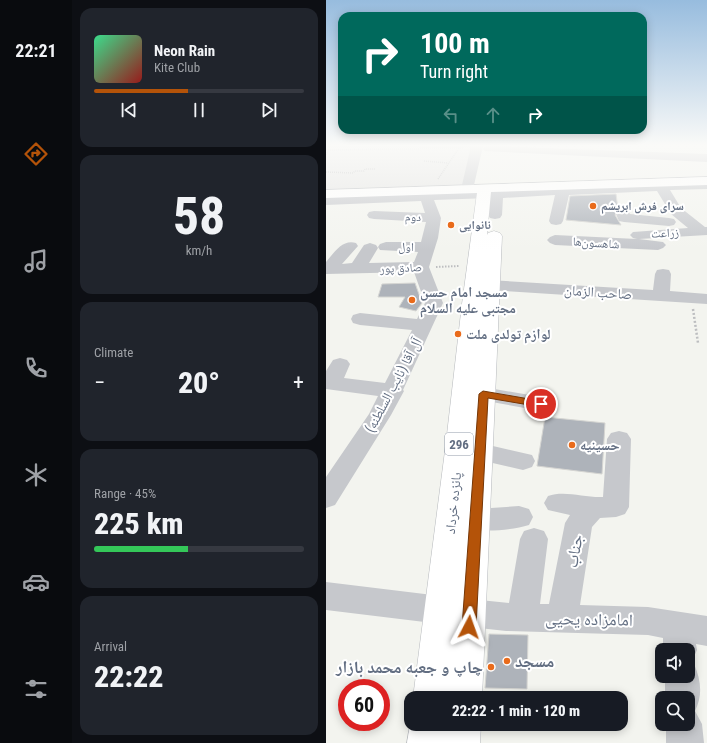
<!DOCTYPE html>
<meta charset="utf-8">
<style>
body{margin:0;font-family:"Roboto Condensed","Noto Naskh Arabic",sans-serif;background:#20242c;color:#f1f3f6;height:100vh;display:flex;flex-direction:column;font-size:15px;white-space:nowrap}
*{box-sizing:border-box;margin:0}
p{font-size:13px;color:#9ea1a6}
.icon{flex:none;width:22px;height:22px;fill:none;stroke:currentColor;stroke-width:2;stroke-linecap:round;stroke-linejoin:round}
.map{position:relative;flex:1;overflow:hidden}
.details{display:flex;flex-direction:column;gap:8px;padding:8px;background:#0d0f14;width:254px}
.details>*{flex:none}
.guide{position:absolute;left:12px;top:12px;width:309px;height:122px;border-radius:12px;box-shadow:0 2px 10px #0003;background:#00695c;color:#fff;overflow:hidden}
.controls{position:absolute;left:329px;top:643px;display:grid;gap:8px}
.controls a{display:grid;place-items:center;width:40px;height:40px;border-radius:8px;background:#171b24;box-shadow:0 2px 10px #0003;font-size:20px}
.speed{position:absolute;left:12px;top:679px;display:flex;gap:8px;font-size:20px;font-weight:700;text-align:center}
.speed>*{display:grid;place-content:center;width:52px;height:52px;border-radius:50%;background:#171b24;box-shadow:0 2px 10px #0003;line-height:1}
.speed .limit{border:6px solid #d22;background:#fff;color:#111}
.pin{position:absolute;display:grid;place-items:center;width:34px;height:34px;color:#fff;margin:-17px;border:2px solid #fff;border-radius:50%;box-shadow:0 1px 4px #0007}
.me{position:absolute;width:44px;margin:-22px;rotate:4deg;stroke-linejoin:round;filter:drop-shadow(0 0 3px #0008)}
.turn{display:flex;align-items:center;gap:14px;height:84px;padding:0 16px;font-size:18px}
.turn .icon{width:52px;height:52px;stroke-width:2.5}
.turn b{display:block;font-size:28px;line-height:34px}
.lanes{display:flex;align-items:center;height:38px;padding:0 16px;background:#0003;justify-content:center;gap:20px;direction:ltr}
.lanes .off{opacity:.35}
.big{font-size:30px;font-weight:800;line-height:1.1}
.details .widget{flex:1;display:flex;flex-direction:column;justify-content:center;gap:6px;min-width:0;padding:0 14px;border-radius:12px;background:#20242c}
.details .dial{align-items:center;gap:0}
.dial b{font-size:52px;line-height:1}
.song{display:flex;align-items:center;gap:12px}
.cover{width:48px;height:48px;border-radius:6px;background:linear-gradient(135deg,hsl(150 70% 55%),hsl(0 70% 35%))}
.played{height:4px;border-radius:2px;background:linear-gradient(90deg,#b45309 45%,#363941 45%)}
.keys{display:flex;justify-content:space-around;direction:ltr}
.heat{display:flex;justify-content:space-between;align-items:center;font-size:22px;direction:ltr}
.charge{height:6px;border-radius:3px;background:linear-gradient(90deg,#34c759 45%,#363941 0)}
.trip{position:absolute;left:78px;top:691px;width:224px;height:40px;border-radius:12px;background:#171b24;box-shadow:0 2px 10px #0003;font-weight:800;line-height:40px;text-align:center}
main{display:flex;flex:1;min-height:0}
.tabs{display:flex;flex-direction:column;width:72px;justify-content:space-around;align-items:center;background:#090b0e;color:#9ea1a6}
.tabs .icon{width:28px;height:28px}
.tabs .selected{color:#b45309}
.tabs b{font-size:18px;color:#f1f3f6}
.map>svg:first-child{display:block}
</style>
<main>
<nav class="tabs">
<b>22:21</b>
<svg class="icon selected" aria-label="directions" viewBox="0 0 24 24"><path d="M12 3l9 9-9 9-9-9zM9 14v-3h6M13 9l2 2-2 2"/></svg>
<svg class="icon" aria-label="music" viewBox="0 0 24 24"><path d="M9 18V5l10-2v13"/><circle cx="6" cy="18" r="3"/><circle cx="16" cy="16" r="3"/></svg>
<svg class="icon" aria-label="phone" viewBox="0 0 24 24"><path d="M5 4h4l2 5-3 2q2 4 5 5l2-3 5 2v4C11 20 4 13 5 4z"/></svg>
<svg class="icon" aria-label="climate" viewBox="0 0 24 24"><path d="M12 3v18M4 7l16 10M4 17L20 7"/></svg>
<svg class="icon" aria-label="car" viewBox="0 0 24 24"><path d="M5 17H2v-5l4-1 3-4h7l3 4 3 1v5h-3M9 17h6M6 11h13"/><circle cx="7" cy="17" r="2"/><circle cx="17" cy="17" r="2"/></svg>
<svg class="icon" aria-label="filters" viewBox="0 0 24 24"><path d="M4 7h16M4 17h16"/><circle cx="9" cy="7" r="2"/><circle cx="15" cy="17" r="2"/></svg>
</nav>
<section class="details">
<div class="widget">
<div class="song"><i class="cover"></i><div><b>Neon Rain</b><p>Kite Club</p></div></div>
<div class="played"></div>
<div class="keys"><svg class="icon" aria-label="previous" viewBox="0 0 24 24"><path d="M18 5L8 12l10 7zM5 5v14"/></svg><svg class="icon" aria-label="pause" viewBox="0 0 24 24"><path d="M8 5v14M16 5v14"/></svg><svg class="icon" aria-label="next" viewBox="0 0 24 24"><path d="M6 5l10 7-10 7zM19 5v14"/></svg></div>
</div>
<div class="widget dial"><b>58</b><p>km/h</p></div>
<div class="widget"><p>Climate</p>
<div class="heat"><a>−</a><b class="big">20°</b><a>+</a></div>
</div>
<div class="widget"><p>Range · 45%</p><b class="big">225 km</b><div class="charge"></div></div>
<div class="widget"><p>Arrival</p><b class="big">22:22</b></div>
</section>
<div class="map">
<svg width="381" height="743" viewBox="0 0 381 743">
<rect width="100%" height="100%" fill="#f3f4ef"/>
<path fill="#e4e4e3" d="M0,146H146L140,186L0,190Z"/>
<path fill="#aeb3ba" stroke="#d5d5d2" d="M290,194L292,209L289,215L295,225L240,220L244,196Z
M89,283L96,303L90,311L73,307L79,297H52L56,284Z
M219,417L279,423L276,474L211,466Z
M163,634L202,635L201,689L159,688Z"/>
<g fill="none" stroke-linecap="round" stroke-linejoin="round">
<defs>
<path id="major" d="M381,177V185L165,192L161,235L162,233L168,231L174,233L176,236L156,698H87L120,443L136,304L151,193L0,198V190Z
M85,719V724H155L154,743H81Z"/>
</defs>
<use href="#major" stroke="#b6b9bd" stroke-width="1"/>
<path stroke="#bdbec0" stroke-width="1.5" stroke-dasharray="1 1" stroke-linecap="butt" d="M0,150L137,148
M0,155L2,150
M98,161L122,163
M0,172L27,173L29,171H38L39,169H49
M112,179L133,148"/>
<path stroke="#bdbec0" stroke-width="2" stroke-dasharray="1.5 1.5" stroke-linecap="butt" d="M110,267L133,266"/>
<path stroke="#bdbec0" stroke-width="2.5" stroke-dasharray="2 2" stroke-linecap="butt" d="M367,309L372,343"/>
<path fill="#c6c8cc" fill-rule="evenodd" d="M145,146H157L148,185L147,188H137L136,185Z
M164,146L381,154V162L159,151L157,149L159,147Z
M339,179L344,180L345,183L381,181V189L344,190L355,208L379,227H381V235L313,239L337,242L340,245L337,248L332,250L229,245L224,243L221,240L224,237L229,235L311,239L307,238L304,235L307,232L362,228L345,214L331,191L243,195L237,221L235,224L230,225L225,224L223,221L229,195L177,198L176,215L174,218L169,219L164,218L162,215L164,198L108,200L115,218L112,238L103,267L117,303L77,390L78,391L65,415L9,505L0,508V477L43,414L52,396L0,389V371L7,360L14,358L21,360L24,364L18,378L59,383L86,330L34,325L27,323L25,319L27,315L34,313L91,319L99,303L88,272L0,274V262C8,253 16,239 30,243L32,246L16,264L26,263L38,245L44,243L50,245L52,248L43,263L88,262L92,252L54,250L52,247L54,244L60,242H95L100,222L48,219L43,218L41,215L43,212L48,211L99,213L95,201L0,205V197L92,193L91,191L93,188H103L105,193L231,187L233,183H243L244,187L331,183Z
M297,210L302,211L304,214L343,218L348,219L350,222L348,225L343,226L298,222L293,221L290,214L292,211Z
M337,269L343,270L345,274L344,291L381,294V304L163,290L157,289L154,285L157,281L163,280L327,290L329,274L331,270Z
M157,387L215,397L223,399L226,404L223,409L215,411L149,399L146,394L149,389Z
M293,431L301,433L305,439L303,507L299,514L290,517L274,518L266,527L254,605L322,607L381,616V646L370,644L371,650L366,661L363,662L368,664C375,680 377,695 369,711L376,724L378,743H340V724H362V698H339V676H362V650H337V638L322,635L180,631L144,627L133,623L129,614L126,620L115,624L0,610V582L115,596L126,600L130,609L133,603L144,599L183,603L194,539L198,531L208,528L218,531L222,539L214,604H223L239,523L244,515L222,510L218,503L222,496C239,490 259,498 277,497L281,439L285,433Z
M154,443L206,455L209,461L206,467L197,470L145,458L142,452L145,446Z
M193,506L203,509L207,517L203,525C186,530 157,533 140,528L136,520L140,512L150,509Z"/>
<use href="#major" fill="#fff" fill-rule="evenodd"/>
</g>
<linearGradient id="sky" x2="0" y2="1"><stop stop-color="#97bcde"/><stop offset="0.58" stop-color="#fafaf8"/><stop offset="1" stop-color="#fafaf8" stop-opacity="0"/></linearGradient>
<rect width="381" height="250" fill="url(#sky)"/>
<path fill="#b45309" stroke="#753606" d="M157,391L215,401L220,404L215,407L162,398L150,627L148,631L143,633L138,631L136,627L153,394Z"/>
<g fill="#e96b1b" stroke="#fff" stroke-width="1.5">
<circle cx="267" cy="206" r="4"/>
<circle cx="125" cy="225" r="4"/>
<circle cx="86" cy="300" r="4"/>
<circle cx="132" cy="334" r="4"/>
<circle cx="246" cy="445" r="4"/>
<circle cx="181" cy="661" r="4"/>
<circle cx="165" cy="667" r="4"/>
</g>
<g text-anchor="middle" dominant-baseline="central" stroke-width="4" stroke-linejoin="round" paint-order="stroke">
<g font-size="12" font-weight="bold" fill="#626e82" stroke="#fff" text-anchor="start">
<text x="275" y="206">سرای فرش ابریشم</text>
<text x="133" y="225">نانوایی</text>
</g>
<g font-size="12" fill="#626e82" stroke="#fff">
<text transform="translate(87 217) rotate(2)">دوم</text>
<text transform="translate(339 233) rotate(-3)">زراعت</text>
<text transform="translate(270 243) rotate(4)">شاهسون‌ها</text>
<text x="80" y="247">اول</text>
<text transform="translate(75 268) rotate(-2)">صادق پور</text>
</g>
<rect fill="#fff" stroke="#919aa8" stroke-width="1" x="119" y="433" width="28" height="22" rx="3"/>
<g font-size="13" font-weight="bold" fill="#626e82">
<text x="133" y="444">296</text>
</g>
<g font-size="14" font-weight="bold" fill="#626e82" stroke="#fff" text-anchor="start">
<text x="94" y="292">مسجد امام حسن<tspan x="94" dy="16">مجتبی علیه السلام</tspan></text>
<text x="140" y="334">لوازم تولدی ملت</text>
<text x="254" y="445">حسینیه</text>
</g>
<g font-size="14" fill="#626e82" stroke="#fff">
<text transform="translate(272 292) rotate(4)">صاحب الزمان</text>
<text transform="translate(67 385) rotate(-62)">آل آقا (نایب السلطنه)</text>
<text transform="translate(127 503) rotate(-84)">پانزده خرداد</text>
</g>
<g font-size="17" fill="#626e82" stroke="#fff">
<text transform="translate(248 551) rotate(-80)">جناب</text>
<text transform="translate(263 619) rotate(1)">امامزاده یحیی</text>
</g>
<g font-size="17" font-weight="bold" fill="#626e82" stroke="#fff" text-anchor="start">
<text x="189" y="661">مسجد</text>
<text x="157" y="667" text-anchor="end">چاپ و جعبه محمد بازار</text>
</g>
</g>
</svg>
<div class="controls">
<a><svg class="icon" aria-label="sound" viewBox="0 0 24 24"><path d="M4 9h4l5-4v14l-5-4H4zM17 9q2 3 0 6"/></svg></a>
<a><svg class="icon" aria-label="search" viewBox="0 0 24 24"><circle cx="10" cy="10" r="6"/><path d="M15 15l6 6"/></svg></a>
</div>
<div class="speed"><div class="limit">60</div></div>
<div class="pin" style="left:215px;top:404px;background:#d93025"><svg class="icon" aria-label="arrive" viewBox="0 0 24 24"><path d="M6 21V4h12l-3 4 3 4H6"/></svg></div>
<svg class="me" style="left:143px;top:627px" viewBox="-20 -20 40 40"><path d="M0-17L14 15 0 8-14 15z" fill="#b45309" stroke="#fff" stroke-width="4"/></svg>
<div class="trip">22:22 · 1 min · 120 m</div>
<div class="guide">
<div class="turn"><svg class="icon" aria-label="right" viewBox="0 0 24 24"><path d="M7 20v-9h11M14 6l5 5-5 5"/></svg><div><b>100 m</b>Turn right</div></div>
<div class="lanes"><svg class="icon off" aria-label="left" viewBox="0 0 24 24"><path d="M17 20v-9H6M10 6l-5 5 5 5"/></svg><svg class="icon off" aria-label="ahead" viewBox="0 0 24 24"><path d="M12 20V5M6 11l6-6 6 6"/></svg><svg class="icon" aria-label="right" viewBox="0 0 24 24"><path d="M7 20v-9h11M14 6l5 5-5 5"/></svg></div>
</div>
</div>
</main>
